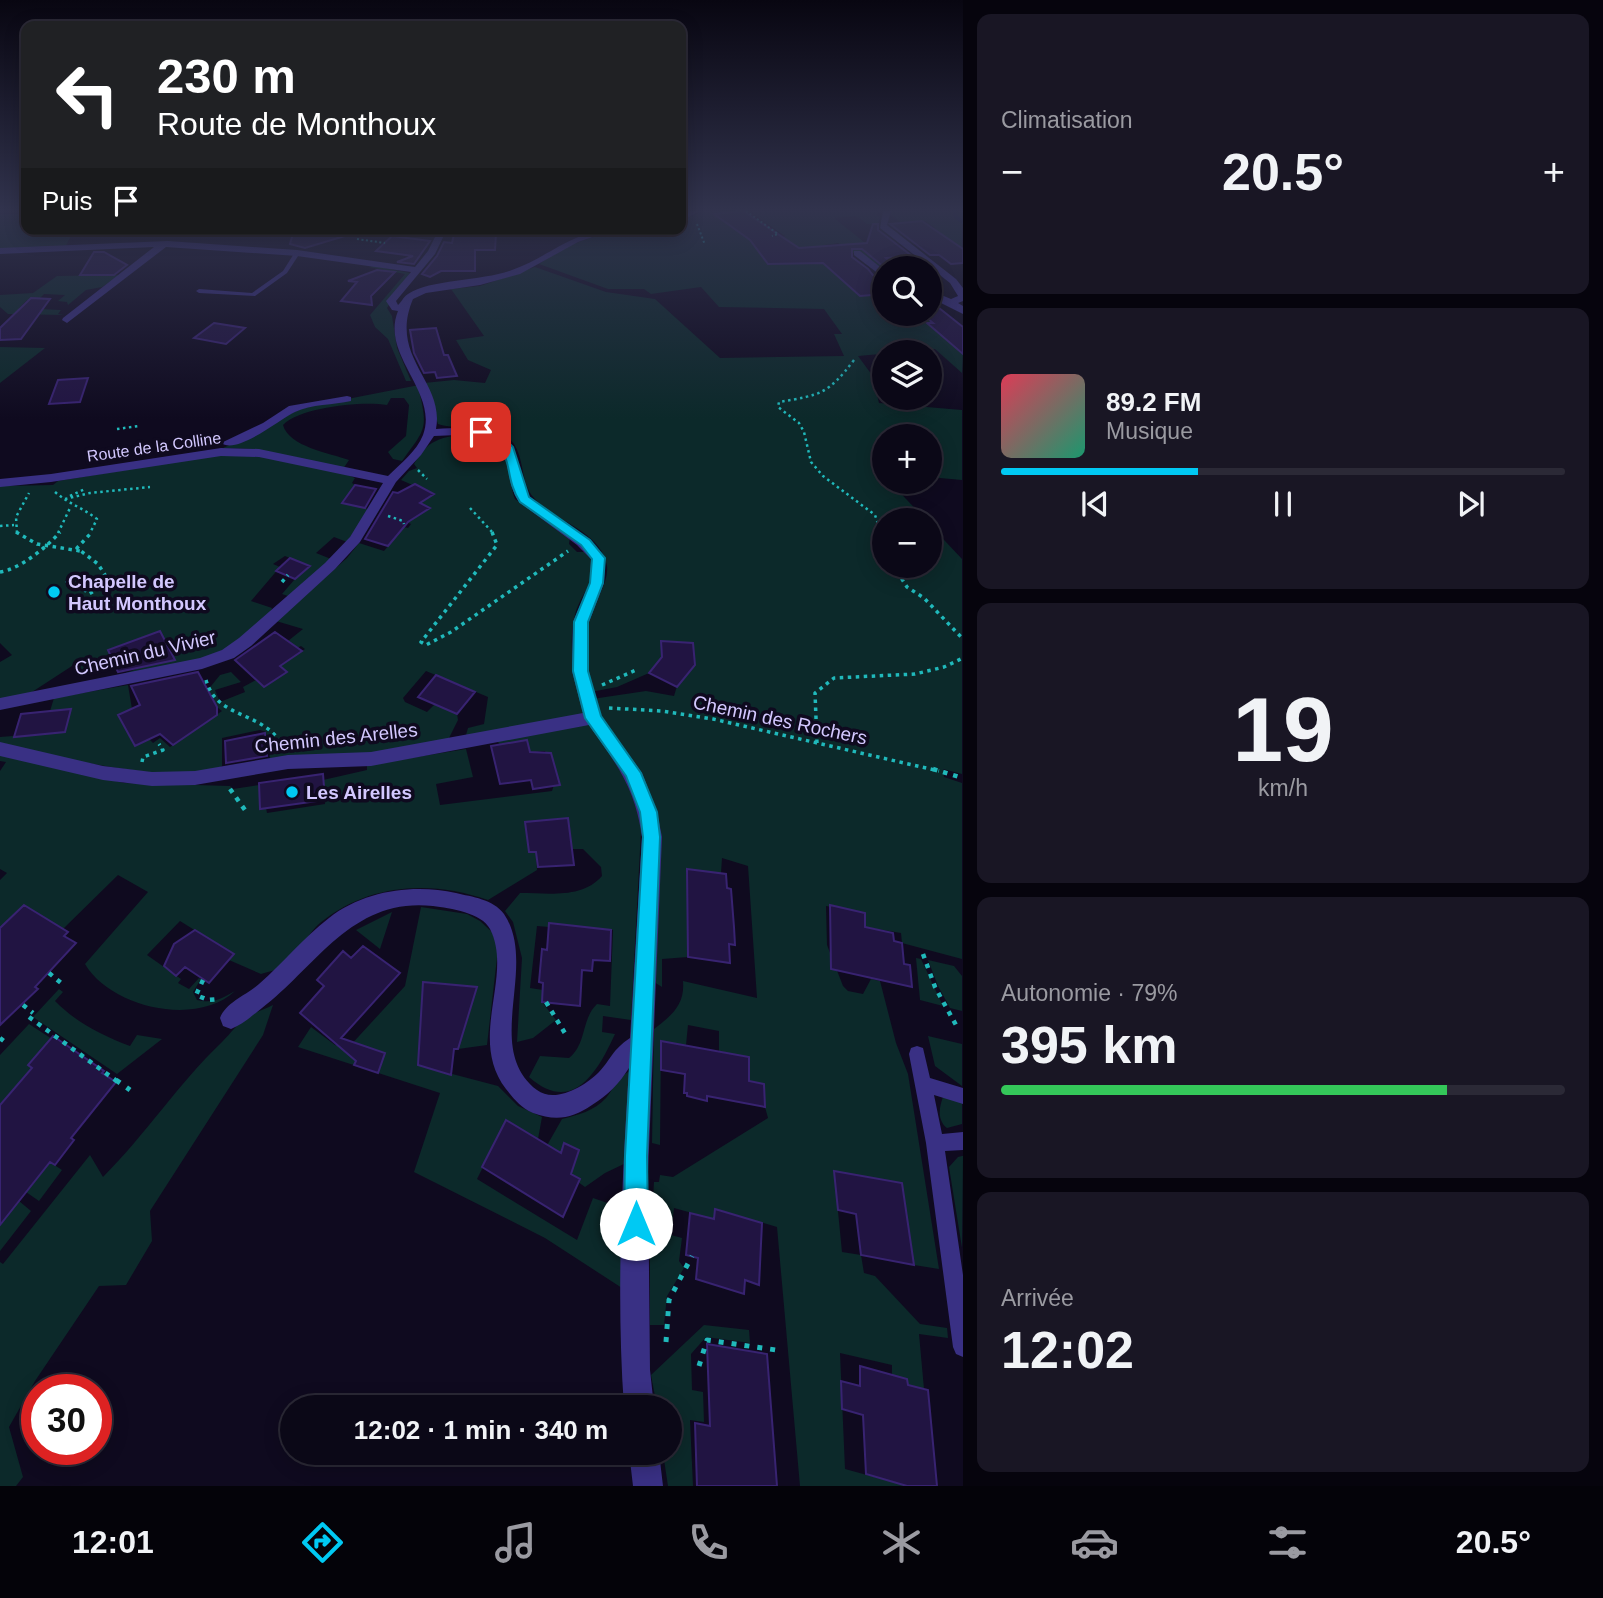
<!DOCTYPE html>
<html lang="fr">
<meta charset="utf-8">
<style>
body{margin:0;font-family:Arial,sans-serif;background:#191624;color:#f1f3f6;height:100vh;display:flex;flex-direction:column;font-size:26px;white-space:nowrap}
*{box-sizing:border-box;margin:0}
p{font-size:23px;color:#9a9aa1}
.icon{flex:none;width:38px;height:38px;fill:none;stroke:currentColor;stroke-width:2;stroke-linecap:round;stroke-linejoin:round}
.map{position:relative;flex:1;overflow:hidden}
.side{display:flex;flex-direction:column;gap:14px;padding:14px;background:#06040d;width:640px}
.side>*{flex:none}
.top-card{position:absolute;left:21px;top:21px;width:665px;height:214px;border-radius:14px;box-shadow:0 4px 18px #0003,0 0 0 2px #2b2936;background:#202124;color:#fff;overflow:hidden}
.buttons{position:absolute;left:872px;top:256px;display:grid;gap:14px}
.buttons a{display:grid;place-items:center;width:70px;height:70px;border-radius:50%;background:#0b0817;box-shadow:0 4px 18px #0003,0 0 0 2px #2b2936;font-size:35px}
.speed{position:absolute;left:21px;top:1374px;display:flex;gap:14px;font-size:35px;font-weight:700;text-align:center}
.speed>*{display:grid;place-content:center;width:91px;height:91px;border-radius:50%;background:#0b0817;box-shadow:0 4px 18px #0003,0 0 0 2px #2b2936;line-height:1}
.speed .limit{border:10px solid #d22;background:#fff;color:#111}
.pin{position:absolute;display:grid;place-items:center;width:60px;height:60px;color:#fff;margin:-30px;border-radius:14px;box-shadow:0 4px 10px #0006}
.me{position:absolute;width:77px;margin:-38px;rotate:0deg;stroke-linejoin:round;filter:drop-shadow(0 0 5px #0008)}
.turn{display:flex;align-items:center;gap:24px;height:147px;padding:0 21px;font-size:32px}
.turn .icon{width:91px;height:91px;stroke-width:2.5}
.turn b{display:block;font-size:49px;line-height:60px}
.then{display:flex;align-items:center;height:66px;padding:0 21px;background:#0003;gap:14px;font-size:26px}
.big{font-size:52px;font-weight:800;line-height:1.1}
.side .widget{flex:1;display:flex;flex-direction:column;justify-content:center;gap:10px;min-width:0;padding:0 24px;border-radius:14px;background:#191624}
.side .dial{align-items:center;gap:0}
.dial b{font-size:91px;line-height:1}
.song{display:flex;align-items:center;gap:21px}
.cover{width:84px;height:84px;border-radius:10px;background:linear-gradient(135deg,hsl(350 70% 55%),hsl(160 70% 35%))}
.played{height:7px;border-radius:4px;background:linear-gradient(90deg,#00c9f3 35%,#2b2936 35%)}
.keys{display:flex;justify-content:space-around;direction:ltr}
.heat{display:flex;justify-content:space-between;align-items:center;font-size:38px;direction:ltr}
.charge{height:10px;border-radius:5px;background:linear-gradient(90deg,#34c759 79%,#2b2936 0)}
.trip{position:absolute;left:280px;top:1395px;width:402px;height:70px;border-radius:35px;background:#0b0817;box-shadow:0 4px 18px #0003,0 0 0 2px #2b2936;font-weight:800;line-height:70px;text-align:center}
.menu{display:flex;height:112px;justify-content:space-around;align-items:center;background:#040309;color:#9a9aa1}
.menu .icon{width:49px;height:49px}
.menu .on{color:#00c9f3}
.menu b{font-size:32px;color:#f1f3f6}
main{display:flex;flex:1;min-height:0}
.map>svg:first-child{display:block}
</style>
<main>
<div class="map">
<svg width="963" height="1486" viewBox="0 0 963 1486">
<rect width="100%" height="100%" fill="#0f0a1f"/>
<path fill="#0c292a" d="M703,211H738L715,214L750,240L768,264L802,263L782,238L785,236L749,211H881L876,215L880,216L878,224H867L856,216L834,218L884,258L906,257L920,268L878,267L861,253H850L838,243L825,245L860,296L884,294V313H922L931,323L928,324L963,353L962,373L935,349L858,356L872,375L879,403L962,410V480L929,477V436H884V481H889L926,520H884V565H929V524L962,559V774L943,769L944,777L962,783V959L902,943L901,933L865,927L864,912L826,906L827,945L843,986L848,991L863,994L871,979L880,981L896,1043L908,1074L939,1269L914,1265L902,1183L834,1171L842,1252L861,1255L864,1273L875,1276L920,1324L947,1328L948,1338L919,1334L924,1389L908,1385L907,1379L892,1375V1365L840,1353L845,1469L907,1486H800L777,1227L716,1209L714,1219L674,1208L671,1235L682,1238L679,1261L684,1268L667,1296L664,1325H650V1248L654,1182H659L660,1175L673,1177L768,1118L765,1107L764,1085L749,1081V1058L719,1051V1031L688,1025L686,1045L661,1041L660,1145L652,1143L654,1029C672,1015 685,1005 683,981L757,998L748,866L722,858L721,873L687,869L688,957L662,959V987L654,982L659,838L641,831L631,1020L603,1016L602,1032L615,1034C598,1071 573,1116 529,1077L540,1056L569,1058C587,1044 581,1019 597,1004L610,1006L613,930L550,923L549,927L537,926L530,988L543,990L542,1002L556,1020L533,1038L517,1042L522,958L513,922L505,911L520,893C548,893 582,899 602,876L601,867L583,849H571L569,825H567L565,818L525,822L529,852H536L537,870L488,900C431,880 369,883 320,923C307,934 295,960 281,968C277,970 267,972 261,974L229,960L233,954L180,921L147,955L181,979L178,983L189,989L199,978L201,979L193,992L197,1000C214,1004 222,998 235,991C197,1027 111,1008 85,964L148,892L118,875L63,929L24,905L0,928V880L7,873L0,869V771L6,762L0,761V754L124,783L230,786L233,789L259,785L260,809L266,808L267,813L325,804L323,780L367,770V765L466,749L473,777L436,784L440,805L552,791L557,775L551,753H546L545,751L530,752L527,740L499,744L497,739L466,735L468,728L484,724L488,697L426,671L403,698L405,702L427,712L435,704L457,714L458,720L448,740L359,755L270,759L266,732L260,730L222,738V766C187,789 44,754 0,745V737L65,732L71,709L50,711L54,698L128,685L132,709L118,716L122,722L129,720L130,737L134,745L149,739L153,743L160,738L170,747L222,711L203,696L220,675L231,672L241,682L215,690L220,702L245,692L243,687L256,680L265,687L286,672L280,666L305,649L301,646L297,648L288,641L303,629L276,621L347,558L359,543L384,551L404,527L408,528L411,524L397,519L429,508L420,503L433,494L401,480L409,471L417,468L414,464C419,456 424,448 432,443C452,431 498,430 507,455C513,469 509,485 515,499L570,537L569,544L577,552H587C602,574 583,590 576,611C566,643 576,682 583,713L598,702L592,699L646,691L674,696L677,686L649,673L617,687L591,692C587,667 584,642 590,617C594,601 609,583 607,566C601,530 554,522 534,498C518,481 527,451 506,436C485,423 460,431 438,424L424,383L454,380L485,383L491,370L468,360L456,340L484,336L451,289L480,286L535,267L606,292L655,299L720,358L844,356L834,334H842L824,309L719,307L701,287L651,294L644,289H608L539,264C587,230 625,229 681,229V221Z
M891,211H962V249L927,229L935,228L925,221L909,222L908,228L891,215Z
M0,214H26V229H74L66,246L0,249Z
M374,266L410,273L387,308L392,316L397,348L411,381H406L388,339L375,327L370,315L405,274L369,267Z
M120,275L102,287L86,290L68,305L67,302L58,301L65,295L44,294L38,300H27L19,308L61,310L58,314L64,315L8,314L0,307V295L33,293L57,276Z
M0,347L45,348L0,383Z
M414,386H418C428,429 427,427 402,461L393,459L388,452L406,436L409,405L404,398H391L387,405C362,401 301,407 283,425C289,447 330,453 349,460L341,472L355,478L352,483L355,485L342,503L369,509L347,542L334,537L316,553L331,559L288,596L282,594L295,579L290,558L285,556L273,564L280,567L251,601L272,608L271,612L231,647L200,659L120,675L173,656L160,631L108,650L113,661L79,675L72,666L32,692L0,700V662L12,655L0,643V486L53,485L58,481L253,449L223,448L264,430L278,419L306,407Z
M421,907L467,914L480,921L492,932L498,949L487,1045L458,1049L477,987L424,982L418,1065L498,1086L518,1106L542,1117L538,1139L506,1121L477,1179L577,1240L593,1198L625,1209L622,1288L545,1238L414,1172L440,1093L298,1047L311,1027L335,1045L348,1048L405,986Z
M392,912L380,949L356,930Z
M916,958L921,959L943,1006L920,1000Z
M928,960L954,966L962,976V1011L950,1008L938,986Z
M59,989L63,992L55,1001C77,1023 101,1035 130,1046L137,1035L162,1039L117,1074L33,1017Z
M273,1005L263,1035L150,1211L152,1241L126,1285L99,1286L35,1381L9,1427L23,1477L16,1486H0V1262L3,1264L90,1155L103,1177C146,1134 178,1084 222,1042C230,1034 239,1022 248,1016C256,1012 265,1009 273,1005Z
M29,1024L52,1039L28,1065L32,1068L0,1105V1055Z
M928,1036L962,1044V1086L935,1066Z
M632,1070L628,1162L605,1173L585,1187L541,1156L562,1119C578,1115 594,1111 606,1098C615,1087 617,1077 632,1070Z
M943,1097L962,1102V1124L947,1128C937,1120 939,1108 943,1097Z
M962,1156H963L962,1248L949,1167L958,1157Z
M50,1162L62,1170L39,1201L26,1192Z
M19,1201L31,1211L0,1251V1225Z
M704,1325L749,1330L750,1343L706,1337L691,1354L692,1390L703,1392L704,1422L690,1420L693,1486H668L663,1453L670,1452V1407H657L651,1375Z"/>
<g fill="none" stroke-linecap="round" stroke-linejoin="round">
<path stroke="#04153f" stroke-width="3.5" d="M955,211V216L963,222"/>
</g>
<path fill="#211442" stroke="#382371" stroke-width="2" d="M743,211L799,248L867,243L873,224H878V230L912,256L886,258L899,268H885L862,249H852V257L868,269L884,289V294L860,296L823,263L768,264L750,240L714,214Z
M922,221L963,249V263L951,264L939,255H930L890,224Z
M294,230L347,231L348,235L305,248L290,244Z
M455,230H493L496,233L495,250H475V271H441L430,277L422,274L437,256L444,242L452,243Z
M392,236L430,241L414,264L397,262L413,256L376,251Z
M94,252H104L127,265L114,275H80Z
M377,270L395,272L371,296L372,305L341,301L357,282L348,281Z
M31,298L50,299L21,339L0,340V328Z
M929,300L963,327V354L927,323H933L921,313H929Z
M214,323L245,328L226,344L194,338Z
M436,328L444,355H448L457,376L437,378L435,372L424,373L414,353L410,330Z
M88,378L80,402L49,404L58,380Z
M415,484L434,494L420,503L430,508L408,522L388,546L365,539L393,492L398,493Z
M355,485L376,489L365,508L342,503Z
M290,558L310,566L295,579L276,571Z
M160,631L175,660L118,672L108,650Z
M275,632L302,651L280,666L287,672L264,687L235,660Z
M661,641L693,643L695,665L677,687L649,673L662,657Z
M198,672L217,707V715L173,745L160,734L135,746L118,715L140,705L131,686Z
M436,675L475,692L457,714L418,697Z
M71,709L65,732L14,737L21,714Z
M265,733L267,756L226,763L225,741Z
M527,740L530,752L551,753L560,785L533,789L531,780L500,784L491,746Z
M323,774L325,800L260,809L259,783Z
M568,818L574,865L538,867L536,852H529L525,822Z
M687,869L726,874L727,888L731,889L734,927L735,945L729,944L730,963L688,957Z
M24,905L68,932L64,936L76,943L35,987L38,989L0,1025V928Z
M830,905L865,913V927L893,933L894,941L902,943L904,964L910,965L912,987L831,969Z
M549,923L611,930L610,961L593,960L592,971L582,970L580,1006L542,1002L543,983L539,982L542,949L547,950Z
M195,930L234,954L209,983L185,967L176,976L164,966L174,944Z
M363,946L400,973L341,1038L385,1053L378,1073L354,1065L356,1061L300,1013L324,986L317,980L343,951L351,958Z
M423,982L477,987L458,1049H454L451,1075L418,1065Z
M53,1036L104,1071L102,1073L116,1082L71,1138L74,1140L55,1165L50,1162L0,1225V1105L32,1068L28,1065Z
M661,1041L749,1057V1081L764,1084L765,1107L707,1096V1101L687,1096V1093H684L685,1074L661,1070Z
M506,1120L561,1153L564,1143L579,1150L571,1174L580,1179L563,1217L482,1167Z
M834,1171L902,1183L914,1265L861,1255L856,1214L838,1210Z
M715,1209L762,1223L759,1285L745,1280L744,1294L696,1279L698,1258L686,1255L690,1213L714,1219Z
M707,1344L767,1354L777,1486H697L695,1423L710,1426Z
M860,1366L907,1379L908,1385L928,1390L937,1486H907L866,1474L863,1415L842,1409L841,1381L860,1386Z"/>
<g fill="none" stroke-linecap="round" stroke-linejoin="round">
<path stroke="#20b9bb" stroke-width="2" stroke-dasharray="2 2.5" stroke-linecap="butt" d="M746,211L778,234L772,236
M697,224L705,245
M347,232L355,229
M255,234L262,229
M357,239L385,243"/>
<path stroke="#20b9bb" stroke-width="2.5" stroke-dasharray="2.5 3.5" stroke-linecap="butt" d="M854,360C828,394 821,395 779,402L778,407L799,423L804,432L811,462L823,476L875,515L881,533
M117,429L139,426
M418,470L427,479
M55,492C69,504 83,508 97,519L90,533
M70,496L85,489
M65,499L90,493L150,487
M470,508L493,533
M388,516L403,521L404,524
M0,526L14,525
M17,533L16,517L29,493
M58,533L71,506"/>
<path stroke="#20b9bb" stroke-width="3.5" stroke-dasharray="3.5 4.5" stroke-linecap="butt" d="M16,532L37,544L80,551
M492,532L497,545L421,642L426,645L451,632L568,551
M880,532V547L884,551
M893,565L907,587L924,598L963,639
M0,572C20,569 47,547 60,532
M282,582L288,575
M66,583L72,578L89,594L101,587L105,575L98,564L77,548L92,532
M206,680C217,720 263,710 283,746
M602,685L636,670
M609,708L662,711L713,719L939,771
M817,743L815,693L834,678L915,674L944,667L963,658
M142,762L143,757L163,750L159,744"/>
<path stroke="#20b9bb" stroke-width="4.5" stroke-dasharray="4.5 6" stroke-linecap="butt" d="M933,769L963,778
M230,789L245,810
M923,954L935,987L956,1025
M49,973L61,983
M203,980L196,995L208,1000L219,999
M546,1002L566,1035
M23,1005L33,1013
M29,1017L118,1082
M0,1038L5,1042"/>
<path stroke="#20b9bb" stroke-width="5" stroke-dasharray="5 8" stroke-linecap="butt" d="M116,1080L130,1090
M666,1342L669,1300L692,1256
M699,1366L707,1340L776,1350"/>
<path fill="#393084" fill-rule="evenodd" d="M295,252L300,253L287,273L255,296L199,293L196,291L199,289L252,293L283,271Z
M917,1046L923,1048L930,1078L963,1088V1104L934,1095L942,1134L963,1132V1150L945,1151L963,1275V1357L956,1354L953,1347L926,1143L909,1054L911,1048Z"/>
<path fill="#393084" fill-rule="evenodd" d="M690,211H700L681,221V216Z
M883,211H891L887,225L956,279L963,288V301L958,303L963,306V314L929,297V290L951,299L958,296L950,283L880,228Z
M439,229H447L435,254L396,301L398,305C401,303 403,297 408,294C430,279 484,281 512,270C549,257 575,229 616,229L578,242L520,274L480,285L426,293L413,299C388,358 445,381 436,429C477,427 510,424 521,472C524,483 525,493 534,501C556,521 587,533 605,558L604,583L589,622L588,671L601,716L642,773L657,812L662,837L648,1172L650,1370L654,1407H624C616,1295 622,1180 629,1068C618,1085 609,1094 592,1105C572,1119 555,1121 533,1113C520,1107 515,1100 506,1089C467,1038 514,976 490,929C482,913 450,908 433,906C352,897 317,966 262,1008C252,1016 243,1024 231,1029L223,1026L220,1018C226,1002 247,995 259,984C283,963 304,937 329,918C365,890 414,884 456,893C472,897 493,899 504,914C539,966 482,1048 537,1090C555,1104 585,1086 599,1072C612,1058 612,1050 630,1038L642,837C635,787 617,765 589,725L371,766L288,769L195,785L152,786L103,780L0,756V742L103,766L152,772L195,771L288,755L371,752L583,713L572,671L573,622L590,583L591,559L577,545L519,502C511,490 510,479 507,465C498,430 464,435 434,436L421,455L396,482L360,542L335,569L251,646L234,658L202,669L0,710V698L200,658L222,650L239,638L325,563L350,537L383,483L259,457L221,456L51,482L0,487V479L51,474L221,448L259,449L388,476C400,464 417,451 423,435C439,392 380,355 398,311L392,310L386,301L411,272L297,256L166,247L67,323L62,320L63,318L154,247L0,254V248L168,241L297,250L415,267L428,251Z
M854,251H860L884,270V278L854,255Z
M347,396L351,397V401C334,405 311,404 295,412C280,419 237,455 221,443L263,423L289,406Z
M629,1452H659L663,1486H633Z"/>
</g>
<linearGradient id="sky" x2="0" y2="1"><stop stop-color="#080611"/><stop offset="0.5" stop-color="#31334d"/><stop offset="1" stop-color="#31334d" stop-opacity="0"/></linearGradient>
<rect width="963" height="419" fill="url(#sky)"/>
<path fill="#00c9f3" stroke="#00839e" stroke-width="2" d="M477,430L502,436L513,447L529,497L590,540L605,558L603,583L588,622V671L601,716L641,773L657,812L660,837L647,1156L648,1224L644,1232L636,1235L627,1232L624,1224L625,1156L643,837L640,812L626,776L585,718L573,671L574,622L590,583L592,559L581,545L520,502C500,471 520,450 477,435Z"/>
<g fill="#00c9f3" stroke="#0f0a1f" stroke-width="2.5">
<circle cx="54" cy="592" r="7"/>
<circle cx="292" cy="792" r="7"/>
</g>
<g text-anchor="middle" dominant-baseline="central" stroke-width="7" stroke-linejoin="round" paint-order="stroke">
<g font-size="16" fill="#d3c8ff" stroke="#0f0a1f">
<text transform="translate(154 447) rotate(-8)">Route de la Colline</text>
</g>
<g font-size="19" font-weight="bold" fill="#d3c8ff" stroke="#0f0a1f" text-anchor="start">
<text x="68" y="581">Chapelle de<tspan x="68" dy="22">Haut Monthoux</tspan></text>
<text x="306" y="792">Les Airelles</text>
</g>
<g font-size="19" fill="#d3c8ff" stroke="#0f0a1f">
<text transform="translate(145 653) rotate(-13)">Chemin du Vivier</text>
<text transform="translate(780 720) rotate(12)">Chemin des Rochers</text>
<text transform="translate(336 738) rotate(-6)">Chemin des Arelles</text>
</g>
</g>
</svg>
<div class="buttons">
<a><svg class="icon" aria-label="search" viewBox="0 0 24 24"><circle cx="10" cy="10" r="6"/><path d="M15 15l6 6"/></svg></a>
<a><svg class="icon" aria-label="layers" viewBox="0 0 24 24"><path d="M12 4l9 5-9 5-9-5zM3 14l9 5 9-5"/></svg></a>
<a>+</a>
<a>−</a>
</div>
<div class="speed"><div class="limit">30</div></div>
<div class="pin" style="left:481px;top:432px;background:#d93025"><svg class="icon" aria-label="arrive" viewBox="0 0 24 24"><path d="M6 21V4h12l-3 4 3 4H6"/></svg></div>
<svg class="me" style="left:636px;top:1224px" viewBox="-20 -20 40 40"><circle r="19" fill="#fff"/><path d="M0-13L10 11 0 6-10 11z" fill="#00c9f3"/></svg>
<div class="trip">12:02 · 1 min · 340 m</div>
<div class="top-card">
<div class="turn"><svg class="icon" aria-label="left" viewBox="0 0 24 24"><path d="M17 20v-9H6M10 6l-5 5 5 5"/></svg><div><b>230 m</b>Route de Monthoux</div></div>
<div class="then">Puis<svg class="icon" aria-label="arrive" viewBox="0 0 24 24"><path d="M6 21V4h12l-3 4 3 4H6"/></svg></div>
</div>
</div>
<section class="side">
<div class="widget"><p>Climatisation</p>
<div class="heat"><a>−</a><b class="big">20.5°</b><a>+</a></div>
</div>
<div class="widget">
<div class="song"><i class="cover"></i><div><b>89.2 FM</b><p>Musique</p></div></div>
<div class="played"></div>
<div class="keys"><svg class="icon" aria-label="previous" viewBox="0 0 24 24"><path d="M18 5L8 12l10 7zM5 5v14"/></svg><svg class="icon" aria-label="pause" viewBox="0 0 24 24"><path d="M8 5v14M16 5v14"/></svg><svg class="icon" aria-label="next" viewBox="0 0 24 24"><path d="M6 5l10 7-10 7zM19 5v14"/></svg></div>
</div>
<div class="widget dial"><b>19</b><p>km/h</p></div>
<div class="widget"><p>Autonomie · 79%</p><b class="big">395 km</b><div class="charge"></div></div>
<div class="widget"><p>Arrivée</p><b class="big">12:02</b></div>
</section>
</main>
<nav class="menu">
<b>12:01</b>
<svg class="icon on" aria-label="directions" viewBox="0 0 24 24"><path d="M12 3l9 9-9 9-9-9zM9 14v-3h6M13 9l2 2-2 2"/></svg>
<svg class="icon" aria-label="music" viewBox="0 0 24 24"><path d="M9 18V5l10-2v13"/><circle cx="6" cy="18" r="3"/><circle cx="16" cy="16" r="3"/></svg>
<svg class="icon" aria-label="phone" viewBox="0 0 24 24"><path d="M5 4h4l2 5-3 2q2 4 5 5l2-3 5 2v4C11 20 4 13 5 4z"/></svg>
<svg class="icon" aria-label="climate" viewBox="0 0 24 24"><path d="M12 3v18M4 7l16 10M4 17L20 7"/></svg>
<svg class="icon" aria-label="car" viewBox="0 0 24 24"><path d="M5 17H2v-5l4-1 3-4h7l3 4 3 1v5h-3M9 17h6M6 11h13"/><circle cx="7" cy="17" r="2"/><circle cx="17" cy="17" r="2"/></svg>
<svg class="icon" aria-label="filters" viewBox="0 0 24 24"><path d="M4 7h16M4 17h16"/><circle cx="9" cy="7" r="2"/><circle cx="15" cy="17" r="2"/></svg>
<b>20.5°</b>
</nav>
